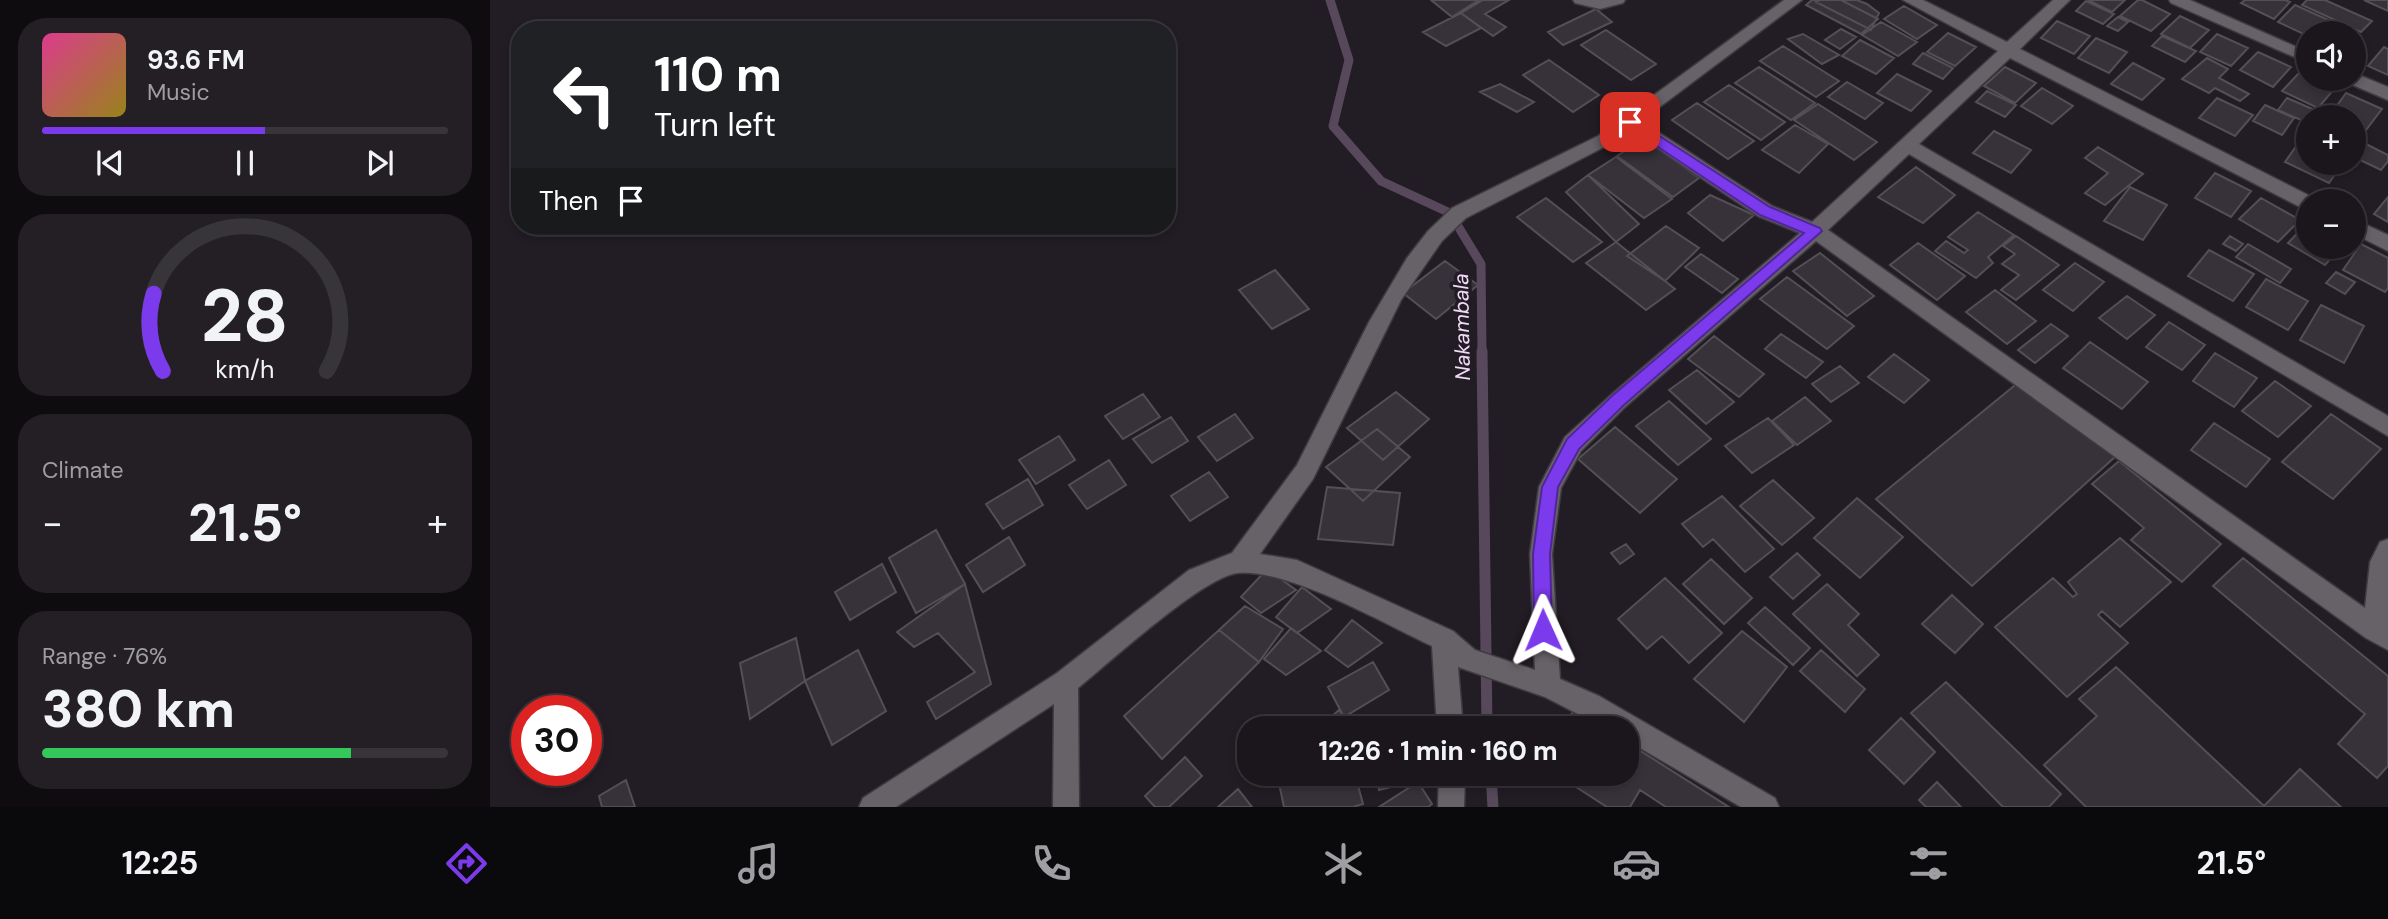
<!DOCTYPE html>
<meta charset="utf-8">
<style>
body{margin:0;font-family:"DM Sans",sans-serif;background:#231f24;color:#f1f3f6;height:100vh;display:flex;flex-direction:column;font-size:26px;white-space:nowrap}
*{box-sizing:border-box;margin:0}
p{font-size:23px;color:#9f9fa3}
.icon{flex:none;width:38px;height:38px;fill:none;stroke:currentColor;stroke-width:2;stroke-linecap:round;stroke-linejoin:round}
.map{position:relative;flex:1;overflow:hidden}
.details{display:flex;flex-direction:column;gap:18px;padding:18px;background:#0e0c0f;width:490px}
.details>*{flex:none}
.hud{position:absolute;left:21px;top:21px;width:665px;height:214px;border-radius:28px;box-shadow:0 4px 10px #0003,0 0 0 2px #38353a;background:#202124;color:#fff;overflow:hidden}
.tools{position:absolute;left:1806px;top:21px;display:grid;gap:14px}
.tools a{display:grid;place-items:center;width:70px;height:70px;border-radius:50%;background:#1a161b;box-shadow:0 4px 10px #0003,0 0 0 2px #38353a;font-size:35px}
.speed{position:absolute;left:21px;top:695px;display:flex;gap:14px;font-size:35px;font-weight:700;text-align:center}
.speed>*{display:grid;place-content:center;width:91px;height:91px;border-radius:50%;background:#1a161b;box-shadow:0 4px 10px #0003,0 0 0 2px #38353a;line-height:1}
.speed .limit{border:10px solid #d22;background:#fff;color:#111}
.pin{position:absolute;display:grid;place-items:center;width:60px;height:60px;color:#fff;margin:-30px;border-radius:14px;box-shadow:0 4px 10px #0006}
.me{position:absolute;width:77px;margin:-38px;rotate:359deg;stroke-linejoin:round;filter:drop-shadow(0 0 5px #0008)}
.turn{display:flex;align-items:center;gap:24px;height:147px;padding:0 28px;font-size:32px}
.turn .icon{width:91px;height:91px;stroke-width:2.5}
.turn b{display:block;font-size:49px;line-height:60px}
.then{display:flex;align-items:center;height:66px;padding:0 28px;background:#0003;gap:14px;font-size:26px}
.big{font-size:52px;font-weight:800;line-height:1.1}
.details .tile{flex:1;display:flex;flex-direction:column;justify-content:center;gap:10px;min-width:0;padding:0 24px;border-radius:28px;background:#231f24}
.details .dial{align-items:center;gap:0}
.dial svg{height:182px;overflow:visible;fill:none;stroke:#38353a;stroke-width:7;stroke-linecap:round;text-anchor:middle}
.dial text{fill:#f1f3f6;stroke:none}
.song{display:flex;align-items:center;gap:21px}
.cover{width:84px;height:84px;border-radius:10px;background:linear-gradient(135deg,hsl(330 70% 55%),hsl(50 70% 35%))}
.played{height:7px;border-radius:4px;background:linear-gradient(90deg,#7c3aed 55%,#38353a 55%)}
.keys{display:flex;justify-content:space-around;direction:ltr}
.heat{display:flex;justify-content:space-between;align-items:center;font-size:38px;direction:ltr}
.charge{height:10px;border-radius:5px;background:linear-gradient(90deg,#34c759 76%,#38353a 0)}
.trip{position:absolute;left:747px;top:716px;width:402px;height:70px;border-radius:28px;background:#1a161b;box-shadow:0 4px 10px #0003,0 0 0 2px #38353a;font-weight:800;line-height:70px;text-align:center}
.tabs{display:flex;height:112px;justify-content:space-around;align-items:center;background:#0a090b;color:#9f9fa3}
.tabs .icon{width:49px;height:49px}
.tabs .on{color:#7c3aed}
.tabs b{font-size:32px;color:#f1f3f6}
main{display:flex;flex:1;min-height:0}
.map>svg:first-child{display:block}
</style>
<main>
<section class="details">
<div class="tile">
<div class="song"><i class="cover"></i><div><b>93.6 FM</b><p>Music</p></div></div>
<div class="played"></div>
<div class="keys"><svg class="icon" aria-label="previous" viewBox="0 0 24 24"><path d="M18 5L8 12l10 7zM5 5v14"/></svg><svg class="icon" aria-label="pause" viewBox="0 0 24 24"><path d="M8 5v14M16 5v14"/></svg><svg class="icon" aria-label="next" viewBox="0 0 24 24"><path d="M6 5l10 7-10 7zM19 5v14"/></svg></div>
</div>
<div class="tile dial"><svg viewBox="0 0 100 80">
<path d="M14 69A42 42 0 1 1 86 69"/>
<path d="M14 69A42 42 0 0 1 10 35" stroke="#7c3aed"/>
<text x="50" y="56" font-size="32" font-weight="700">28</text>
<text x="50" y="72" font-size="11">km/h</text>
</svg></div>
<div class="tile"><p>Climate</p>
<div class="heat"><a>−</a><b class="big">21.5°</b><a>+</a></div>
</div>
<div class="tile"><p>Range · 76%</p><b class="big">380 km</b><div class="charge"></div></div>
</section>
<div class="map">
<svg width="1898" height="807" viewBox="0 0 1898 807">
<rect width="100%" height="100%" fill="#221d24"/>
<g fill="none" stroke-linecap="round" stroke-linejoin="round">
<path stroke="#58485c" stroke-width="9" d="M840,0L859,60L843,126L891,181L960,213L991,264L992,352"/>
<path stroke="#58485c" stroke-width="11" d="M992,351L997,728
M1001,774L1003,807"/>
</g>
<path fill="#373239" stroke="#544e55" stroke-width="2" d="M941,0H989L962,17Z
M993,0H1019L995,14L1016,27L1003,36L971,13Z
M1322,0H1351L1388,19L1371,34L1316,5Z
M1330,0H1367L1377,4L1389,13L1381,30L1326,2Z
M1598,0H1635L1622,12Z
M1648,0H1652L1680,14L1661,31L1630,16Z
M1755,0H1795L1800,2L1784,19L1751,3Z
M1817,0H1835L1882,21L1871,32L1812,5Z
M1874,0H1898V11Z
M1596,1L1624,14L1613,24L1586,11Z
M1805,5L1843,22L1833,33H1818V36L1788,22Z
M1414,6L1447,25L1427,39L1394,19Z
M1106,9L1122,22L1073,45L1058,32Z
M971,13L991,28L956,46L933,32Z
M1690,16L1719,30L1700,48L1671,34Z
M1628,17L1638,22L1628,31L1617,26Z
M1567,21L1600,36L1584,54L1551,38Z
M1391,22L1427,42L1408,56L1372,35Z
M1351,29L1366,37L1350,49L1335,40Z
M1116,30L1166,64L1141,80L1091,45Z
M1458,33L1486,47L1465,66L1437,52Z
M1313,34L1349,55L1332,64L1298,39Z
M1727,34L1758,48L1741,66L1710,52Z
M1672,36L1706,51L1695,62L1662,46Z
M1606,38L1637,52L1619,73L1588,58Z
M1370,40L1404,58L1386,74L1352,56Z
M1293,46L1349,81L1326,97L1270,61Z
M1894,47L1898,49V75L1878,66Z
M1768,52L1801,67L1783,87L1750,70Z
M1433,53L1463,68L1453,79L1423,64Z
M1717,58L1738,69L1729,78L1759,94L1750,101L1725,88L1719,93L1692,79Z
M1059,60L1109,95L1083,112L1033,75Z
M1643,63L1674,79L1652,100L1621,84Z
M1269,67L1325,103L1301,120L1245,83Z
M1515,67L1546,83L1525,103L1494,86Z
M1810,72L1818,76V79H1825L1845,88L1828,108L1792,91Z
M1407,74L1441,91L1421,111L1387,93Z
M1357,82L1393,103L1375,119L1338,97Z
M1010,84L1044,102L1027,112L990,92Z
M1239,85L1295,122L1271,140L1214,102Z
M1552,88L1583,106L1562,124L1531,106Z
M1497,91L1526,105L1515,117L1486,102Z
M1856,93L1892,109L1876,130L1864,125V117H1848L1841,114Z
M1727,98L1763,115L1745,136L1709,118Z
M1797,98L1834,114L1832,117H1818V123L1788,110Z
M1207,103L1264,141L1238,159L1182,120Z
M1328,104L1387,142L1364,160L1304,120Z
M1775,105L1804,118L1792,135L1763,121Z
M1305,125L1338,144L1309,173L1272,150Z
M1504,131L1541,150L1521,173L1483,153Z
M1154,138L1209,178L1183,197L1127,156Z
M1812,138L1818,141V163H1853L1839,183L1795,162Z
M1874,143L1898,155V161L1891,170L1864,157Z
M1608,147L1653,174L1615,205L1595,193L1618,173L1595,158Z
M1126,157L1182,199L1154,218L1098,175Z
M1426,167L1465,195L1433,223L1388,197Z
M1725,173L1761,191L1741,217L1705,198Z
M1098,175L1149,224L1126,242L1076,192Z
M1640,187L1677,205L1653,240L1614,221Z
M1220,195L1264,215L1233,241L1198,213Z
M1898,197V222L1884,214Z
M1056,198L1112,242L1083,262L1027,217Z
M1771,198L1810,220L1788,242L1749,219Z
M1488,212L1524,235L1498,257L1503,263L1486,278L1445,251L1456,241L1474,253L1478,250L1458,237Z
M1818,222V247H1851L1835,265L1798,243Z
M1176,226L1209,248L1175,281L1137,256Z
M1526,236L1569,265L1526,300L1511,290L1529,275L1512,264L1525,254L1513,246Z
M1740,236L1753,244L1746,251L1733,244Z
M1126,242L1185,289L1156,310L1096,263Z
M1428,243L1475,276L1447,300L1400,265Z
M1758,244L1801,269L1790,283L1746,257Z
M1871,244L1898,258V288L1895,292L1853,270Z
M1719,250L1764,274L1743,301L1698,276Z
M1330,253L1384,296L1357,316L1303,271Z
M1211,254L1248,279L1232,293L1195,267Z
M955,261L988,285L946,319L913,293Z
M1585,263L1614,282L1583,311L1553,290Z
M785,270L819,309L782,329L749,290Z
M1846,272L1865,282L1855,294L1836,283Z
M1297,277L1364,326L1337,349L1270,299Z
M1776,279L1818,301L1798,330L1756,307Z
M1505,290L1546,321L1517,344L1476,312Z
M1637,296L1665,315L1637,339L1609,318Z
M1831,305L1874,326L1854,363L1810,340Z
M1679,322L1715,345L1692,370L1656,347Z
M1561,324L1578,336L1545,363L1528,350Z
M1291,334L1333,362L1316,378L1275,349Z
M1224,336L1274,374L1249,397L1198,359Z
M1600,342L1658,382L1632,409L1573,368Z
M1725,353L1767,378L1744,407L1703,381Z
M1404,354L1439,380L1414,403L1378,377Z
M1350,366L1369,383L1341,402L1322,384Z
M1207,370L1244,402L1216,424L1179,390Z
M1530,381L1626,456L1482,586L1386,499Z
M1785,381L1821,406L1788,437L1752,411Z
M906,392L939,419L893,460L857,428Z
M653,394L670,417L633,439L615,416Z
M1315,397L1341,421L1307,445L1282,421Z
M1179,401L1221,439L1188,465L1146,426Z
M745,414L763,438L727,461L708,437Z
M1841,414L1891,449L1843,499L1792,462Z
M681,417L698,441L662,463L643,439Z
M1278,418L1304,445L1262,473L1235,446Z
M1724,423L1780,459L1756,487L1701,450Z
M1125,427L1187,479L1150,513L1088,459Z
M887,429L920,457L873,501L836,467Z
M569,436L585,460L546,484L529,460Z
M619,460L636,485L597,509L579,485Z
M1629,461L1731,544L1692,582L1641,540L1654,528L1602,484Z
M719,472L738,497L700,521L681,496Z
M538,479L553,505L513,529L496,504Z
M1283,480L1324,518L1292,545L1250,506Z
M837,487L910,493L903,545L828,539Z
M1232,496L1284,549L1255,572L1223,539L1213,547L1192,524Z
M1367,498L1413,537L1370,578L1324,538Z
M446,530L475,584L426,613L399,558Z
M519,537L535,565L493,592L476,565Z
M1630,538L1681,582L1630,627L1612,611L1608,615L1638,643L1577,697L1505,627L1563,578L1583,597L1587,594L1578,582Z
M1136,544L1144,554L1130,564L1121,553Z
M1307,553L1330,575L1303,599L1280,577Z
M1753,558L1898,676V766L1887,778L1848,744L1875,714L1723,586Z
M1221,559L1262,598L1234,624L1193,584Z
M392,564L406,592L360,620L345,592Z
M777,569L806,590L771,613L751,597Z
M1175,578L1232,633L1199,663L1172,636L1157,649L1128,619Z
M475,584L501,684L446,719L437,702L485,672L448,633L424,647L407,632Z
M1337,584L1369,614L1358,625L1389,655L1367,676L1303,614Z
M812,587L841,609L807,633L786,617Z
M1462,595L1493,624L1465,653L1432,624Z
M755,606L793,629L769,662L729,630Z
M1275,607L1320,648L1303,665L1258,623Z
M862,620L892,643L858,667L835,650Z
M801,628L831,651L796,675L774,659Z
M729,630L769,662L672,759L634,716Z
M1252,631L1297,667L1254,722L1204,679Z
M306,638L315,681L260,719L250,663Z
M368,650L396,711L342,745L315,681Z
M1331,650L1375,689L1355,712L1310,671Z
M883,662L899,690L854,717L838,687Z
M1626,667L1774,806L1810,769L1851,807H1596L1554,765L1607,716L1589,699Z
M1456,682L1571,794L1559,807H1513L1421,713Z
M849,710L864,728H829Z
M1084,710L1113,728H1073Z
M1411,718L1445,752L1414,784L1379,750Z
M1138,743L1239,807H1176L1150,790L1140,807H1117L1066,774H1138Z
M695,757L712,776L679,807H665L655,796Z
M787,774H807V776L865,774L873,804L863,807H794Z
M886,774H945L946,776L889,790Z
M136,780L145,807H112L109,796Z
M928,782L942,804L938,807H889Z
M1447,782L1471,807H1436L1429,800Z
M748,789L762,807H728Z"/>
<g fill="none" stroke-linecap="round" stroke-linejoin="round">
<defs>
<path id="street" d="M1083,0H1135L1133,3L1110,9L1085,3Z
M1294,0H1312L1151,121L1282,206L1322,222L1508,51L1413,0H1433L1517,42L1563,0H1580L1530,49L1824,198L1826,201H1818V210L1812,208L1520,58L1429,144L1898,416V436L1419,154L1338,230L1875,608L1880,562L1890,542L1898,539V650L1876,638L1326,241L1135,407L1091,451L1071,488L1062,554L1070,679L1109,696L1285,798L1289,807H1251L1138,741V728H1115L1055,697L968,667L973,728H947L942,646C895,624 797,568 748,573C714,576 620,662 588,688L589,807H563L564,704L406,807H369L373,798L567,673L699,570L742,553L807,465L879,322L917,258L938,231L962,208L1108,136ZM1140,130L1268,216L1310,233L1121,395L1075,437L1049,487L1040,554L1045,670L985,650L963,631L807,560L770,554L823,479L911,300L952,241L976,218L1120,144Z
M1679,0H1700L1818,52V63L1681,3Z
M1864,73L1898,87V100L1858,83L1856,79H1864Z
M1864,219L1898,235V251L1864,234Z
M949,774H975L974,807H948Z"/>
</defs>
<use href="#street" stroke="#3f3a40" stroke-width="3"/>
<use href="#street" fill="#676168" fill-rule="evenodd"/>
</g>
<path fill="#7c3aed" stroke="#51269a" stroke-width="2" d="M1140,117L1280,207L1330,228L1332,231L1134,405L1089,449L1068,487L1060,554L1062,630L1059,636L1053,639L1046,636L1044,630L1043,554L1052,487L1077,439L1122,396L1314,233L1270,215L1135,125L1133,122Z"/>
<g text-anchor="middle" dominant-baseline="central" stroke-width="7" stroke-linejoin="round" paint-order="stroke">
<g font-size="21" font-style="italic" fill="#f1dbf6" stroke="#221d24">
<text transform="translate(972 327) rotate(-91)">Nakambala</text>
</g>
</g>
</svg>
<div class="tools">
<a><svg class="icon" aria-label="sound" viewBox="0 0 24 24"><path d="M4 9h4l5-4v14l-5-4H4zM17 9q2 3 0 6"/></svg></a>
<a>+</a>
<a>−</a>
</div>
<div class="speed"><div class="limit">30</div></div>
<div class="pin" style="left:1140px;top:122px;background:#d93025"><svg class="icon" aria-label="arrive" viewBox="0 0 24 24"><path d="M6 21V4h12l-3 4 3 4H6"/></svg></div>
<svg class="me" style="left:1053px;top:630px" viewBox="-20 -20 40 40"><path d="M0-17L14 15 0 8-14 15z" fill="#7c3aed" stroke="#fff" stroke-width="4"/></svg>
<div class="trip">12:26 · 1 min · 160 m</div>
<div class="hud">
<div class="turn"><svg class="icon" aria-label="left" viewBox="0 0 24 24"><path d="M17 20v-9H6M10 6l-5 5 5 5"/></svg><div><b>110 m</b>Turn left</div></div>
<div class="then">Then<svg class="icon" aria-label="arrive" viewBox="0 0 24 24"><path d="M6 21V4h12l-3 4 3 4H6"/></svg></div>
</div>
</div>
</main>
<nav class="tabs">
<b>12:25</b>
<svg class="icon on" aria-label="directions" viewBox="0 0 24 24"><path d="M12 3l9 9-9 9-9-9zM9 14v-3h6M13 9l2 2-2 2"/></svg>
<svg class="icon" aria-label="music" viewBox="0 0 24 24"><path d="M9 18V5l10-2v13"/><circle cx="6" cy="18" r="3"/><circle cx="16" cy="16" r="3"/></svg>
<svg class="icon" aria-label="phone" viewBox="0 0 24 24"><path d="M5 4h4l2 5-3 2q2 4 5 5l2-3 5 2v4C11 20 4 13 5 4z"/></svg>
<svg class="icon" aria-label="climate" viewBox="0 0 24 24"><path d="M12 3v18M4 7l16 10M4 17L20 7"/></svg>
<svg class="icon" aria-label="car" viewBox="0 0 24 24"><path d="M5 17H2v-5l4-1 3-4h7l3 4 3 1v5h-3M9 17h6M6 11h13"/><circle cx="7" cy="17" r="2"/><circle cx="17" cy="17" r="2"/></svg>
<svg class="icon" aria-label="filters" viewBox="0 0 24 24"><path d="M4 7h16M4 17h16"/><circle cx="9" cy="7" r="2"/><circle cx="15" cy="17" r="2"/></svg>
<b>21.5°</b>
</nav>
